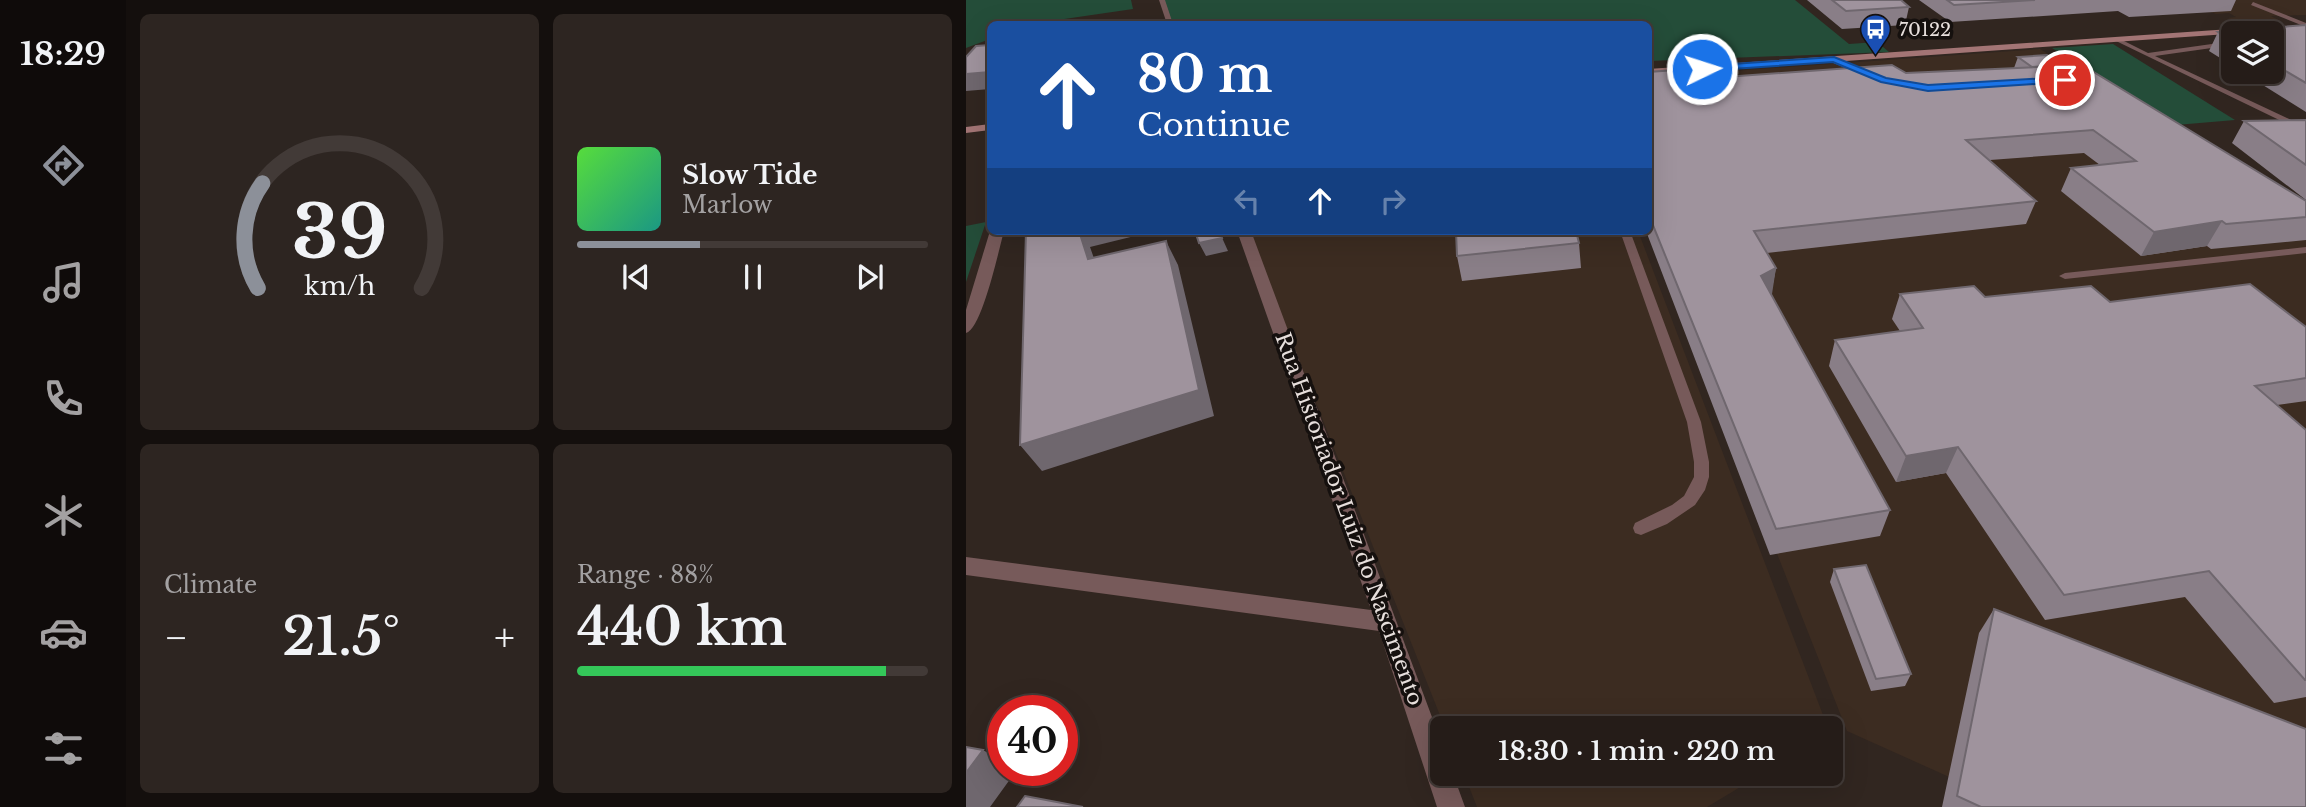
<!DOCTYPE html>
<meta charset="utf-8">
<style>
body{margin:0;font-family:"Libre Baskerville",serif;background:#2d2521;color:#f1f3f6;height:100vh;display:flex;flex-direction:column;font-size:26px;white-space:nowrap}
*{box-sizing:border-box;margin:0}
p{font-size:23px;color:#a3a1a2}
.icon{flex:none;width:38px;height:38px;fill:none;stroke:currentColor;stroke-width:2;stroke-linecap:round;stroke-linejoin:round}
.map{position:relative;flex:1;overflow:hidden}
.side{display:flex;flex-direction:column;gap:14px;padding:14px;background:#140f0d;width:840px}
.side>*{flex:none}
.hud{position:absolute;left:21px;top:21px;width:665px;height:214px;border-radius:10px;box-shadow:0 7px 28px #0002,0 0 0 2px #423a37;background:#1a4fa0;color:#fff;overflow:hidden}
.tools{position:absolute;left:1255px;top:21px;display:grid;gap:14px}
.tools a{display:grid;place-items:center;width:63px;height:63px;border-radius:10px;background:#251c18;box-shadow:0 7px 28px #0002,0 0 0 2px #423a37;font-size:35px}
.speed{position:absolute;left:21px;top:695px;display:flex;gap:14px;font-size:35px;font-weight:700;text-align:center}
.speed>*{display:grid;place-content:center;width:91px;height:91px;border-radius:50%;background:#251c18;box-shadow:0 7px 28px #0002,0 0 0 2px #423a37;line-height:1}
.speed .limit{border:10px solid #d22;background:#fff;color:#111}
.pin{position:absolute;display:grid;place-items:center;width:60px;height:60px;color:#fff;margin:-30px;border:4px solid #fff;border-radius:50%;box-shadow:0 2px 7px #0007}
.me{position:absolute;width:77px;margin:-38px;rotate:86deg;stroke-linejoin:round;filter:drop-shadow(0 0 5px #0008)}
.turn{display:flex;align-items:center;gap:24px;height:147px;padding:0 35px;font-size:32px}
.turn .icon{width:91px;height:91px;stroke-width:2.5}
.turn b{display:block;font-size:49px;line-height:60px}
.lanes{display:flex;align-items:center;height:66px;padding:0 35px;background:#0003;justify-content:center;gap:35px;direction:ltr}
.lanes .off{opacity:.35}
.big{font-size:52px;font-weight:600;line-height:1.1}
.side .tile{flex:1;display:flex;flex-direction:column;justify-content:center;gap:10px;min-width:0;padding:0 24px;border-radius:10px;background:#2d2521}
.side .dial{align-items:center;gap:0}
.dial svg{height:182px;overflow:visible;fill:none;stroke:#423a37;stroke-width:7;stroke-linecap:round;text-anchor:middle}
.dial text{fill:#f1f3f6;stroke:none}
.song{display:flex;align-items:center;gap:21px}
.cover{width:84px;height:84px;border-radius:10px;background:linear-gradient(135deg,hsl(110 70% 55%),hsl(170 70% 35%))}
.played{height:7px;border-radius:4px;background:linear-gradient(90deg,#8c9099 35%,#423a37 35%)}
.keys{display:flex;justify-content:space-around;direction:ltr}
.heat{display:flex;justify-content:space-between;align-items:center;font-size:38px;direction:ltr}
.charge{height:10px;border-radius:5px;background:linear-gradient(90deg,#34c759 88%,#423a37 0)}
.side .tiles{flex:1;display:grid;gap:14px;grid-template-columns:repeat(2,1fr)}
.trip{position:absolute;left:464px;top:716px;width:413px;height:70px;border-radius:10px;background:#251c18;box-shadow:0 7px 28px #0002,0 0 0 2px #423a37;font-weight:600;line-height:70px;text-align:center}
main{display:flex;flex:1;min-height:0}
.tab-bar{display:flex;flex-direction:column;width:126px;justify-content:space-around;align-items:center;background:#0f0b0a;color:#a3a1a2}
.tab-bar .icon{width:49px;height:49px}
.tab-bar .selected{color:#8c9099}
.tab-bar b{font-size:32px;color:#f1f3f6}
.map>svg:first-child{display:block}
</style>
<main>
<nav class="tab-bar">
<b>18:29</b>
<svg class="icon selected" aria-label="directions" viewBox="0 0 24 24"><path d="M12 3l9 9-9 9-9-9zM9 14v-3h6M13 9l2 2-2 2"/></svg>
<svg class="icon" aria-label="music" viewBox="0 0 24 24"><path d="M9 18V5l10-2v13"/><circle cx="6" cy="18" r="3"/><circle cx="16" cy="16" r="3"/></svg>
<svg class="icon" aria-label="phone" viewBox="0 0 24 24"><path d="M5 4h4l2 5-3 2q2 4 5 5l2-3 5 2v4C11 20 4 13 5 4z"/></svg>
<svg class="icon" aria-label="climate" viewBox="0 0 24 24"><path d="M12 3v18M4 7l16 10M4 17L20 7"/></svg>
<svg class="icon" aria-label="car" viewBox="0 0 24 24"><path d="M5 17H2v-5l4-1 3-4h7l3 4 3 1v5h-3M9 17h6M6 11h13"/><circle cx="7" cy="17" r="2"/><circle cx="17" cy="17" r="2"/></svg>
<svg class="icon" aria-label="filters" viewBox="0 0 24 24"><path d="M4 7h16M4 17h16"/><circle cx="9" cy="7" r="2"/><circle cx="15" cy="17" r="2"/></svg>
</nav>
<section class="side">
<div class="tiles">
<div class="tile dial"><svg viewBox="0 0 100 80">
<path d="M14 69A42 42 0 1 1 86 69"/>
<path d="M14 69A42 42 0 0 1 16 23" stroke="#8c9099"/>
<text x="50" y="56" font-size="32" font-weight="700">39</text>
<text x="50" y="72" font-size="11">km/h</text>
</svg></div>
<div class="tile">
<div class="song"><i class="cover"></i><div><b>Slow Tide</b><p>Marlow</p></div></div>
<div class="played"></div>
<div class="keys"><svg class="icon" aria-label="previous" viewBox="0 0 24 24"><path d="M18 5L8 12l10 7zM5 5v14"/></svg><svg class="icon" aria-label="pause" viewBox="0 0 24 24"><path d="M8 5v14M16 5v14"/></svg><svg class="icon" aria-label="next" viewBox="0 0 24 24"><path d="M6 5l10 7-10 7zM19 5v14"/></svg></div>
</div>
<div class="tile"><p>Climate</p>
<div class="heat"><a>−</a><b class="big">21.5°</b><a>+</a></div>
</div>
<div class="tile"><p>Range · 88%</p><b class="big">440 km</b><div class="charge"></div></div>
</div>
</section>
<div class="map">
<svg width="1340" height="807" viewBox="0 0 1340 807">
<rect width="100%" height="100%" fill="#312620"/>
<path fill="#3c2c21" d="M1230,0H1340V15L1305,16L1314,21L1276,24L1262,18L1270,17L1263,13L1250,14L1221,2Z
M1074,49L1340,209V807H1050L881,731L683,229V77Z
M282,231H672L862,728H479Z
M498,774H796L741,807H511Z"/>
<path fill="#244d39" d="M0,0H165L167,9L64,24H24V39L0,48Z
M194,0H829L883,44L911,42L923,52L683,61L682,24H205Z
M1147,44L1269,120L1210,125L1086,48Z
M20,222L0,282V226Z"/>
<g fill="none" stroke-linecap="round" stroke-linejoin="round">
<path fill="#775a5a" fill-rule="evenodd" d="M193,0H199L207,24H201Z
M1287,2L1340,23V27L1285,5Z
M1150,39H1154L1182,53L1267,41V45L1189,56L1340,127V133L1150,41Z
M868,58L907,73L908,75L901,77L865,62L864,60Z
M654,231H664L735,422L743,462V477L739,490L729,505L701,524L675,535L669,533L667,528L669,523L706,505L718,496L728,477V462L721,422Z
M1340,247V253L1099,279L1093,276L1099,273Z"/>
<path fill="#775a5a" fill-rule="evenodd" d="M24,231H38C33,249 16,329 0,333V310Z
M271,231H285L476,744V774H487L499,807H471L413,631L0,575V557L405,610Z"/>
<path fill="#a37575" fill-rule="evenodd" d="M1279,28L1276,33L682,75V69Z
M24,124V130L0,133V127Z"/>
</g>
<path fill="#897e87" d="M841,0H935L943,7L939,25L876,29Z
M953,0H1270L1265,11L1163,17L1152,11L984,22Z
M1340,25V112L1276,72H1306V33H1267V66L1243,51L1252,32Z
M1052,57L1096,65V66L1340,201V240L1245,249L1241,246L1175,256L1095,191L1105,168L1134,165L1118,153L1024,160L1070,201L1060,224L801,253L810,268L805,294L924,510L914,536L804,555L680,231H682V72L759,77L940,73L1049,68H1048Z
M1340,120V200L1266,143L1278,121Z
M613,243L615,268L496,281L491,256Z
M934,294L1144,302L1340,327V401L1311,405L1340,430V697L1308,703L1219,597L1079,620L980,473L930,482L863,366L869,340L934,331L926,319Z
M868,569L945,674L939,686L905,691L864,582Z
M1028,609L1340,807H976L1013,633Z"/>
<path fill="#6f676e" d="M24,72V89L0,91V74Z
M1256,221L1241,246L1175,256L1188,232Z
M113,231H189L124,247L137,284L122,259Z
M253,231L262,251L240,256L233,243Z
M200,241L212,265L248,416L76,471L54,445Z
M810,268L806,294L792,301L795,276Z
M992,447L980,473L930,482L940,456Z
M17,750L37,762V770L50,771L24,807H0V773Z"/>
<path fill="#9f939d" stroke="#6f676e" stroke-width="2" d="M866,0H935L943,7L880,11Z
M981,0H1069L988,5Z
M1340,25V83L1306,63V33H1267V41L1252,32Z
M24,45V72L0,74V57L10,46Z
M1081,55L1096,65L1066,67L1052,57Z
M926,65L940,73L1116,65L1340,201V217L1260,224L1256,221L1188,232L1105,168L1170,161L1127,130L1000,140L1070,201L788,231L810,268L795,276L924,510L810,529L682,213V72L752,67L759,77Z
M1340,120V165L1278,121Z
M60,231H113L122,259L200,241L233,390L54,445Z
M229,231H253L256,238L233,243Z
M490,231H610L613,243L491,256Z
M1284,284L1340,327V378L1289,386L1340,430V680H1339L1243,571L1098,595L992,447L940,456L869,340L957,328L934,294L1008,286L1019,297L1125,286L1144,302Z
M900,565L945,674L910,679L868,569Z
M1028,609L1340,729V807H1015L991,796Z
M0,747L17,750L0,773Z
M59,796L117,807H51Z"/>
<path fill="#1a73e8" stroke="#114b97" stroke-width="2" d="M868,57L920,78L962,85L1099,77L1103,80L1099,82L962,91L915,82L867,62L736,71L731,69L736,66Z"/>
<defs>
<symbol id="bus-pin" viewBox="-11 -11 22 30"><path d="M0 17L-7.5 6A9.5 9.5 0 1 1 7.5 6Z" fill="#1a4fb4" stroke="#15100e"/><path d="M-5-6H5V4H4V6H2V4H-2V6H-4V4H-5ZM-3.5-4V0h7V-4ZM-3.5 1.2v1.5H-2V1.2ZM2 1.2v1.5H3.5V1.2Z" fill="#fff"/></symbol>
</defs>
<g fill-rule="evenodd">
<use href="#bus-pin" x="892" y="12" width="35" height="47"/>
</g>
<g text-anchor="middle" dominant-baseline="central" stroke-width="7" stroke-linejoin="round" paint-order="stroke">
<g font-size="18" fill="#e7dfdc" stroke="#15100e" text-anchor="start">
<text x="933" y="30">70122</text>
</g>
<g font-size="21" fill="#e7dfdc" stroke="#15100e">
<text transform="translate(383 519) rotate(70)">Rua Historiador Luiz do Nascimento</text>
</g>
</g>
</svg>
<div class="tools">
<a><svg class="icon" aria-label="layers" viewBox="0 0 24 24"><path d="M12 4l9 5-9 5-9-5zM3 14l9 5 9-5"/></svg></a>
</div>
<div class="speed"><div class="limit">40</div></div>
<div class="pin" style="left:1099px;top:80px;background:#d93025"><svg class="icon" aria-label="arrive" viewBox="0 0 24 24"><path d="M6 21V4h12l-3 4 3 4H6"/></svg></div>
<svg class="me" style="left:736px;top:69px" viewBox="-20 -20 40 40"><circle r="17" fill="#1a73e8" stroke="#fff" stroke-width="3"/><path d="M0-11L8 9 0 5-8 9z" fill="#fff"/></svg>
<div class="trip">18:30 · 1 min · 220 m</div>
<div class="hud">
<div class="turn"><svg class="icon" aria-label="ahead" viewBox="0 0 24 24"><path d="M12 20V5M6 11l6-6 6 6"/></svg><div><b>80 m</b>Continue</div></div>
<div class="lanes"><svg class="icon off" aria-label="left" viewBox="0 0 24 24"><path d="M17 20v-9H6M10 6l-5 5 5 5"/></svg><svg class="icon" aria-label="ahead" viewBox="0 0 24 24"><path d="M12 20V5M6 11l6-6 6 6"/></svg><svg class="icon off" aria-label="right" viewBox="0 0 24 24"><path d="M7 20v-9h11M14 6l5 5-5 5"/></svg></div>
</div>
</div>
</main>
